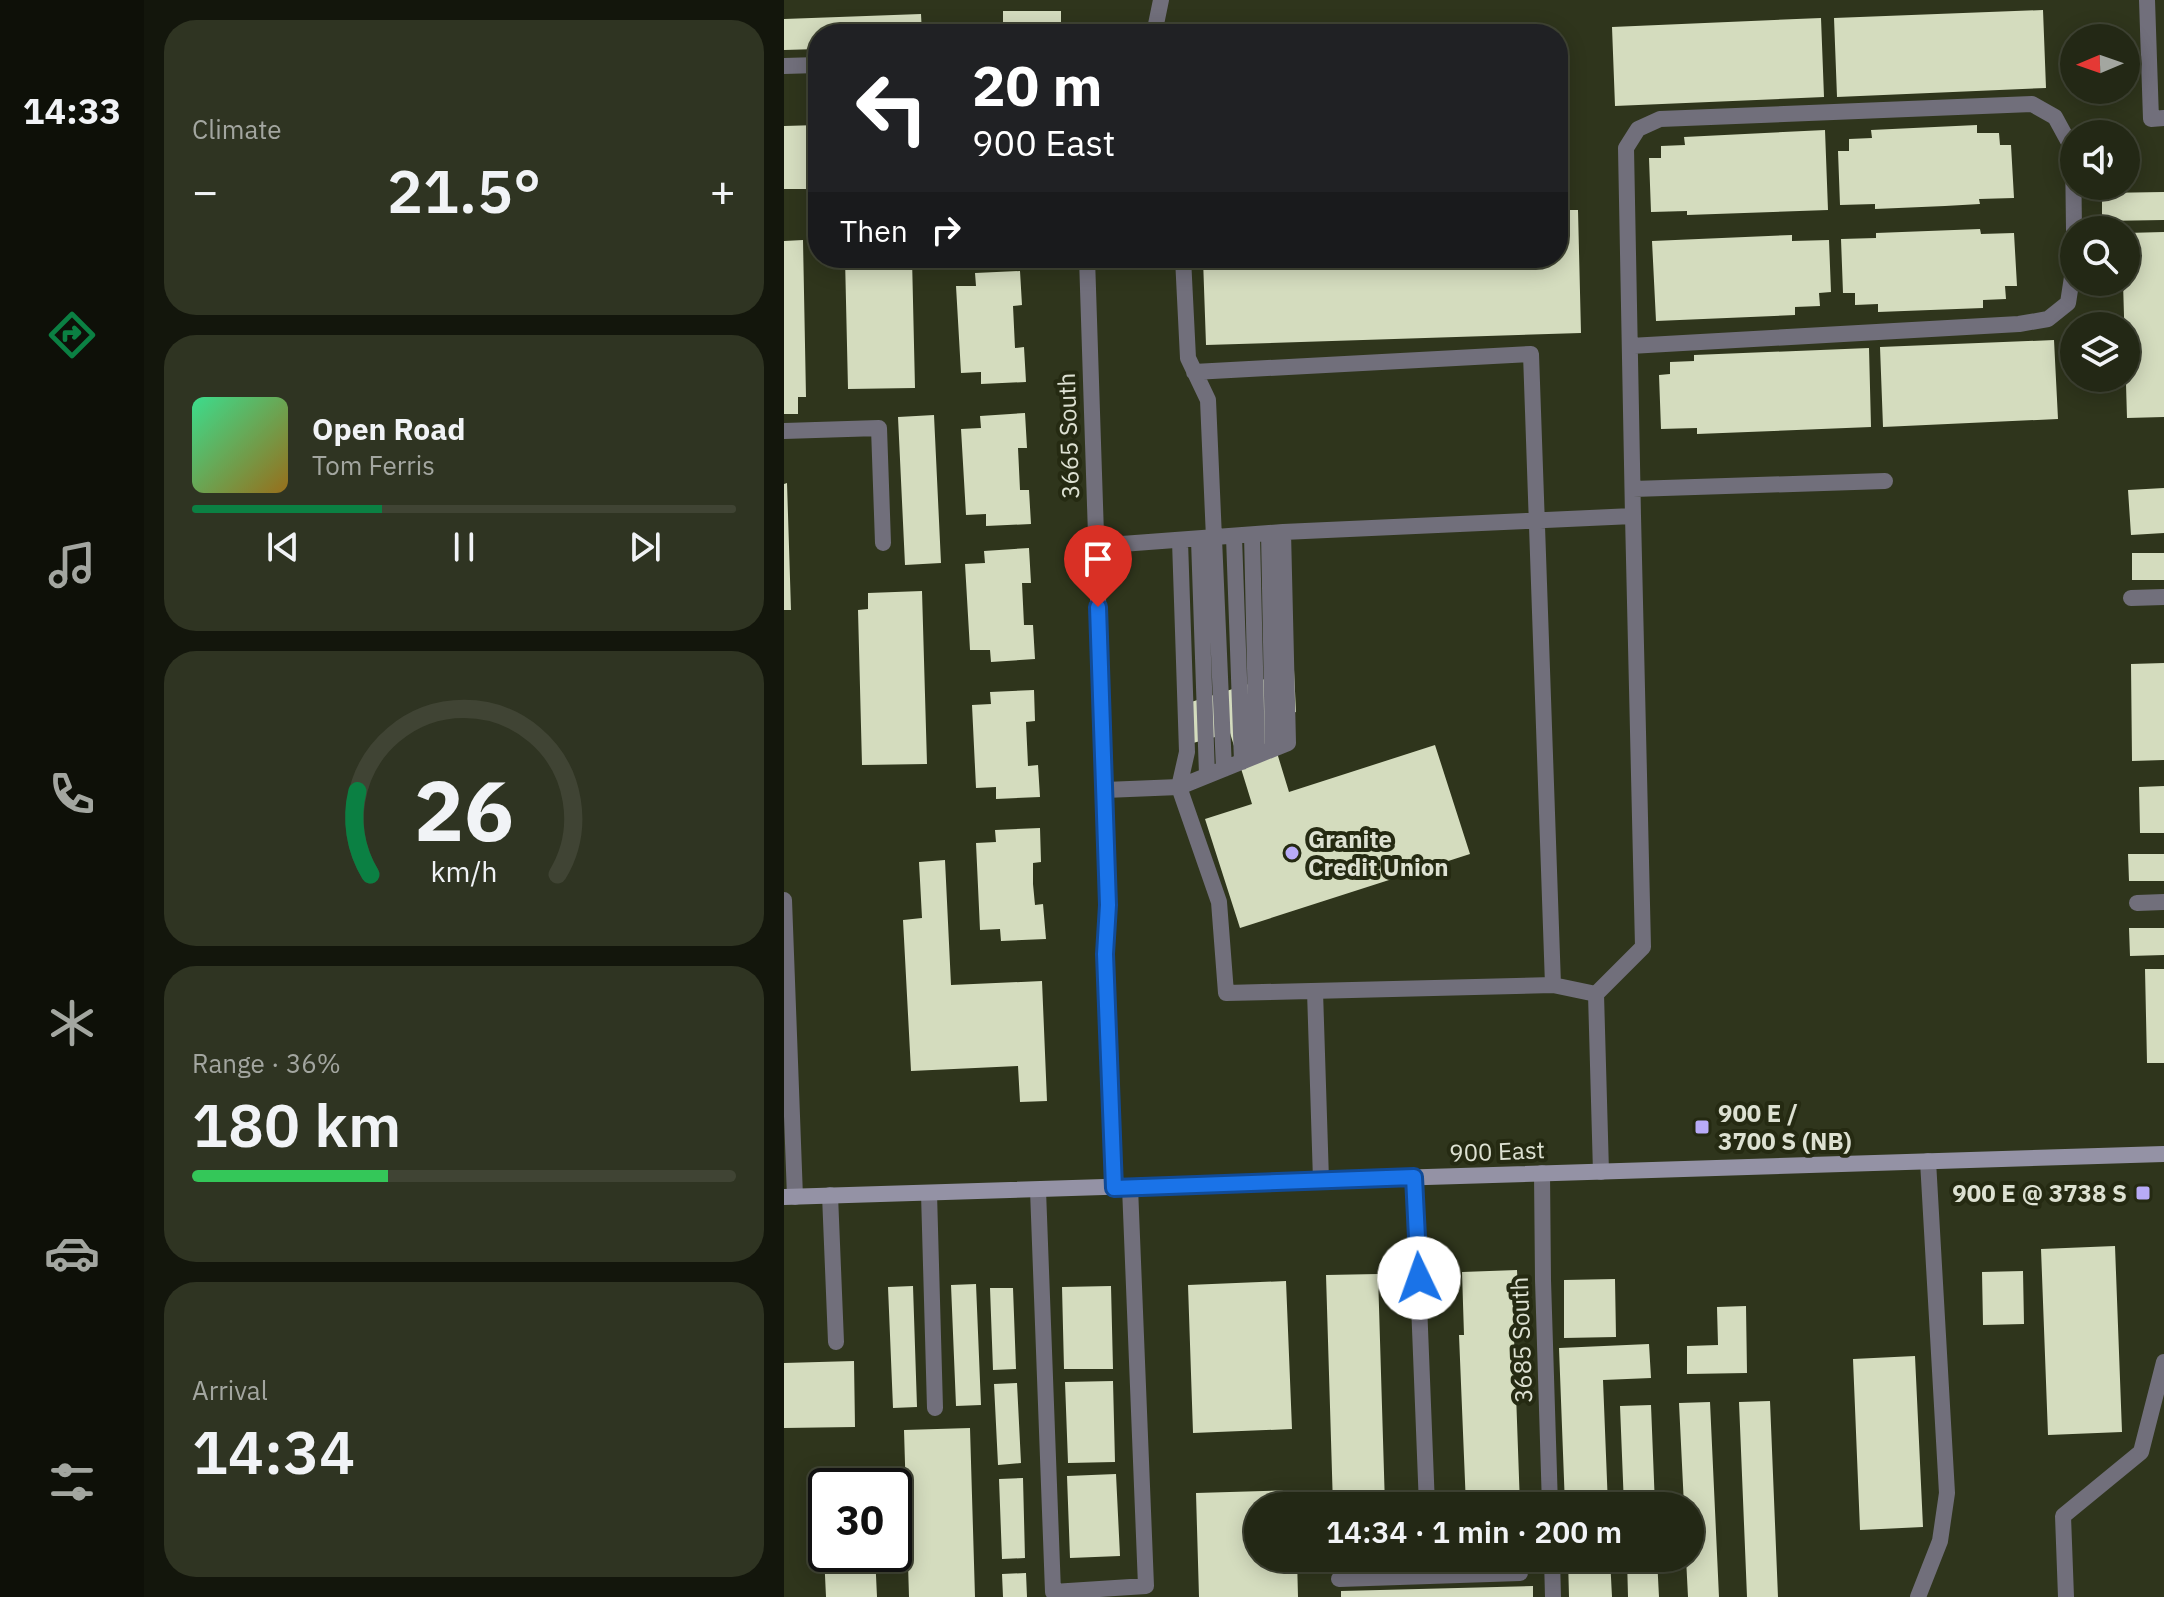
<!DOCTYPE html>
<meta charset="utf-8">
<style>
body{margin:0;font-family:"IBM Plex Sans",sans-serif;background:#2f3422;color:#f1f3f6;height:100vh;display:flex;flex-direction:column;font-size:30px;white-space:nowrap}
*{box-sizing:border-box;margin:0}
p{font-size:26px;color:#a3a6a0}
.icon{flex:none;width:44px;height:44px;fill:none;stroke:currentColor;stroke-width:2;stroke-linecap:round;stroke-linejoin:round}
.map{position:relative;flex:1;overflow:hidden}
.sheet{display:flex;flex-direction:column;gap:20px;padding:20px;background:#13160c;width:640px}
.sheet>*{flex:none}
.banner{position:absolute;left:24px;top:24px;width:760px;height:244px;border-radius:32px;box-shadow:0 4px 20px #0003,0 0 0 2px #404434;background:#202124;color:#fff;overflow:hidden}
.needle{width:52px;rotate:268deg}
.tools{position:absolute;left:1276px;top:24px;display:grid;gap:16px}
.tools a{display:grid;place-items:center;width:80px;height:80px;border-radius:50%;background:#232815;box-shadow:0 4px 20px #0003,0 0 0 2px #404434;font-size:40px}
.speed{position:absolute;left:24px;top:1468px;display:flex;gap:16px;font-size:40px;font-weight:700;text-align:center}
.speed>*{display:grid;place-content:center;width:104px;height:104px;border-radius:50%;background:#232815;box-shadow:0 4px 20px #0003,0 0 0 2px #404434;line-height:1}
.speed .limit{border:4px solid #111;border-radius:12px;background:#fff;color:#111}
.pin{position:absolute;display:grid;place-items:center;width:68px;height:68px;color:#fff;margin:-82px -34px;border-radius:50% 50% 50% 0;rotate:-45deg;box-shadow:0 0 8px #0007}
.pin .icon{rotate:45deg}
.me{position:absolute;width:88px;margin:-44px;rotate:357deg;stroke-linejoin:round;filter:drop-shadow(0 0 6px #0008)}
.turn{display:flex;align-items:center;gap:28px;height:168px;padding:0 32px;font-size:36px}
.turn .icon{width:104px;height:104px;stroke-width:2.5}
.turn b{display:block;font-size:56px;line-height:68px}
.then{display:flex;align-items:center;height:76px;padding:0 32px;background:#0003;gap:16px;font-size:30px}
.big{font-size:60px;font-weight:600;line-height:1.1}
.sheet .widget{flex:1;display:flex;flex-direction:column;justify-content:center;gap:12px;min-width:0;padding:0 28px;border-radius:32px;background:#2f3422}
.sheet .dial{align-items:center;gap:0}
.dial svg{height:208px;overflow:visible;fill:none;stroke:#404434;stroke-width:7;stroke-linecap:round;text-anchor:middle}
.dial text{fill:#f1f3f6;stroke:none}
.song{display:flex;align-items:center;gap:24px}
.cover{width:96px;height:96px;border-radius:12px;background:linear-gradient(135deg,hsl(150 70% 55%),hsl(40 70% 35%))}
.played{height:8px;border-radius:4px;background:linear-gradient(90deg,#0b8043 35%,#404434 35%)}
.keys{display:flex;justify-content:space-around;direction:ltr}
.heat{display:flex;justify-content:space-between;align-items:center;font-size:44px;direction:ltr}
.charge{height:12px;border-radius:6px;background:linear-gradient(90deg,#34c759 36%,#404434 0)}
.trip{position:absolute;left:460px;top:1492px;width:460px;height:80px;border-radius:40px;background:#232815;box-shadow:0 4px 20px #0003,0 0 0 2px #404434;font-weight:600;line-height:80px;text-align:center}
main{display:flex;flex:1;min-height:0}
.tab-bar{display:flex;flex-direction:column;width:144px;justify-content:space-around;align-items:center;background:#0e1008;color:#a3a6a0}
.tab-bar .icon{width:56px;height:56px}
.tab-bar .active{color:#0b8043}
.tab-bar b{font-size:36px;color:#f1f3f6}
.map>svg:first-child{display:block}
</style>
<main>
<nav class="tab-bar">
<b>14:33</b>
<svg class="icon active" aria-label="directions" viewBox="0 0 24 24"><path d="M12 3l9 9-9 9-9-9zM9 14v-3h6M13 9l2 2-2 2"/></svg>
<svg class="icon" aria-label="music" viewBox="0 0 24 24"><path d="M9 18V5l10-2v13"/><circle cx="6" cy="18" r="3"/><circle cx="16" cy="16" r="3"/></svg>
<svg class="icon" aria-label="phone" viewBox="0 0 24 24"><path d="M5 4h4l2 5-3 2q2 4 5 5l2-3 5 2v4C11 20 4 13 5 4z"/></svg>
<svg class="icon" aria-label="climate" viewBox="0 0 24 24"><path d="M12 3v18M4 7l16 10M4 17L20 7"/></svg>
<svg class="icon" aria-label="car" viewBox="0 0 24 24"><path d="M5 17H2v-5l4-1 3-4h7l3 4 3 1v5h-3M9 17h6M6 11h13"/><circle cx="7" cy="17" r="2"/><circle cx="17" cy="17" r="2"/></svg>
<svg class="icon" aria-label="filters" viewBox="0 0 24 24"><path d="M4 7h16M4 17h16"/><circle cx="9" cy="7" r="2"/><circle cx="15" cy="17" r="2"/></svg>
</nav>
<section class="sheet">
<div class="widget"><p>Climate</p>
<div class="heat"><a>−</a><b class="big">21.5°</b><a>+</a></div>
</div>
<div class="widget">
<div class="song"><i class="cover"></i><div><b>Open Road</b><p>Tom Ferris</p></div></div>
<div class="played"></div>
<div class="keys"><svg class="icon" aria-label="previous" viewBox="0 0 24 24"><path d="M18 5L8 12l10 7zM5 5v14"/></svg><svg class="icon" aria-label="pause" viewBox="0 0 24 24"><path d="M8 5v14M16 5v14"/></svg><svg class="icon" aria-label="next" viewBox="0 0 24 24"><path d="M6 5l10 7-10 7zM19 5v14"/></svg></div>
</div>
<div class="widget dial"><svg viewBox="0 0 100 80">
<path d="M14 69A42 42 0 1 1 86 69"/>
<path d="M14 69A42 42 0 0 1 9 37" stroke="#0b8043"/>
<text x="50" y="56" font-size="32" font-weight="700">26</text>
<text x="50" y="72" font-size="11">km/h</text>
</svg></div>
<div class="widget"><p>Range · 36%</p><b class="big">180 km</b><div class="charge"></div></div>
<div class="widget"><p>Arrival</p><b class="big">14:34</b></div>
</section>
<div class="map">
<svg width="1380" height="1597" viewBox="0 0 1380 1597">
<rect width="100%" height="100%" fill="#2f351c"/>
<path fill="#d4dcbe" d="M1259,10L1262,88L1053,97L1050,18Z
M219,11H277V34H206V25H219Z
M137,14L138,34H34V49L0,50V19Z
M1037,18L1040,97L831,106L828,27Z
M34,125V189H0V126Z
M1193,125V133H1215L1216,145H1227L1230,198L1195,199L1196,204L1161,206L1091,209V204L1056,205L1054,151H1065V139L1088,138L1087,130Z
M1041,130L1044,210L903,215V211L867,212L865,158H877V146L901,145L900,137Z
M1380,192V220L1318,221V193Z
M774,210H794L797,333L422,345L419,259L774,258Z
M1196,229L1197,234L1230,233L1233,286H1221L1222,299L1199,300V308L1094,312V304L1071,305V293H1059L1057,239L1092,238V233Z
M1380,232V417L1343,418L1339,282H1342V233Z
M1008,235V241L1045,240L1047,292L1035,293L1036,306L1011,307V315L872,321L868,241Z
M19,240L22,397H14V414H0V241Z
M61,258H128L131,388L64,389Z
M236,271L238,305L229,306L231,348L240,347L242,382L197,384V372L177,373L172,286H192L191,273Z
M1270,340L1274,419L1099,427L1096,347Z
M1085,348L1087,427L913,434V428L877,429L875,375L886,374V362L910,361V355Z
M241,413L243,448H234L236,490H245L247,524L202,526V514L182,515L177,429L197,428L196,416Z
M150,415L157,563L121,565L114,417Z
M3,483L7,610H0V484Z
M1380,488V533L1347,535L1344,490Z
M245,548L247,583H238L240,625H249L251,659L207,662L206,650H186L181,564L201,563L200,551Z
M1348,553H1380V580H1348Z
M138,591L143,764L78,765L74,610L84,609V593Z
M1380,663V760L1348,761L1347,664Z
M510,670L512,712L483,720L505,792L651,745L686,854L456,928L421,819L468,804L446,733L409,743L407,702Z
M250,690L251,721L242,722L244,766L254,765L256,797L212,799V787L192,788L188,705L207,704L206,692Z
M1380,786V833H1356L1355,787Z
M256,828L257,862L249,863V884L251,905L259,904L262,939L217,941L216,929L196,930L192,843L212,842L211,830Z
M1344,854H1380V881H1345Z
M161,860L167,985L258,981L263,1101L236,1102L234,1066L127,1071L119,920L138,918L135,862Z
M1345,928H1380V955L1346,956Z
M1361,969H1380V1063H1363Z
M1331,1246L1338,1432L1264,1435L1257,1249Z
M733,1270L736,1336L730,1337L736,1506H682L675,1335H680L678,1272Z
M1239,1271L1240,1324L1199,1325L1198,1272Z
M594,1274L601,1506H549L542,1275Z
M831,1279L832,1337L780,1338V1280Z
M502,1281L508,1429L409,1433L404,1285Z
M192,1284L197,1405L172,1406L167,1285Z
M129,1286L133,1407L109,1408L104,1287Z
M327,1286L329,1369H280L278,1287Z
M206,1288H229L232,1369L209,1370Z
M962,1306L963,1373L903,1374V1346L934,1345L933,1307Z
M865,1344L867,1378L819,1380L824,1506H781L775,1348Z
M1131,1356L1139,1527L1076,1530L1069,1359Z
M70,1361L71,1427L0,1428V1363Z
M329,1381L331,1462L284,1463L281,1382Z
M233,1383L237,1463L214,1465L210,1384Z
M986,1401L994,1597H963L955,1402Z
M926,1402L935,1597H904L902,1558H906V1506H900L895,1403Z
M867,1405L871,1506H840L836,1406Z
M186,1428L191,1597H125L120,1430Z
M87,1474L88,1486H42V1542H40L37,1477Z
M332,1474L336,1556L286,1558L283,1476Z
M239,1478L241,1558L218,1559L215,1479Z
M511,1490L512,1506H474V1558H513L514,1597H415L412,1493Z
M40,1554H91L93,1597H42Z
M784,1558H826L828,1597H785Z
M843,1558H873L875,1597H844Z
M242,1573L243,1597H219L218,1574Z
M749,1586V1597H557V1591Z"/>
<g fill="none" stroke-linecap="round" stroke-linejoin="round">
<path stroke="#716f7b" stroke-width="16" d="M1363,0L1367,119L1380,118
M399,258L404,358L424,400L440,769
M846,346L1235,324L1264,319L1284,303L1290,264
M410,372L747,354L769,985
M0,431L95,428L99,543
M849,489L1101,481
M849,516L842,148L854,129L876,119L1248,104L1271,117L1289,150L1290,230
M485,533L489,749
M468,535L473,755
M450,537L458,762
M415,540L423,775
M396,541L403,752L395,787L435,902L442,993L769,985L812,994L817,1172
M311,546L499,532L849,516L859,947L812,994
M1347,598L1380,597
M321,790L395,787L504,743L499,532
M1353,903L1380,902
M531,991L537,1180
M254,1190L269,1592L362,1586L346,1187
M145,1193L151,1408
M46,1195L52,1342
M1134,1597L1156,1541L1163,1493L1144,1161
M1282,1597L1279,1516L1357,1452L1380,1362"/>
<path stroke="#716f7b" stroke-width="16" d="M370,34L377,0
M0,66L34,65
M303,258L324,905L321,954L330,1188
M0,900L11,1197
M758,1173L759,1280L766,1506
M630,1177L643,1506
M645,1558V1576
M768,1558L769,1597
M555,1579L736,1573"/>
<path stroke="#9492a5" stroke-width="16" d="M0,1197L1380,1154"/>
</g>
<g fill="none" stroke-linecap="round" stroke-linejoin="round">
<defs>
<path id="route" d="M314,607L324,905L321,954L330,1188L630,1177L635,1278"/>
</defs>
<use href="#route" stroke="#114b97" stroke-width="20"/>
<use href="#route" stroke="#1a73e8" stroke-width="14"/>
</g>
<g fill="#b8abf7" stroke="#252a12" stroke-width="3">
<circle cx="508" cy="853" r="8"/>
<rect x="910" y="1119" width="16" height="16" rx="4"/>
<rect x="1351" y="1185" width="16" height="16" rx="4"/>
</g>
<g text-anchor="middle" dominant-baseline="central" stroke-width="8" stroke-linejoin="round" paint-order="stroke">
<g font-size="24" fill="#dde1d2" stroke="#252a12">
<text transform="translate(284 436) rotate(-92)">3665 South</text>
<text transform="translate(713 1151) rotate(-2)">900 East</text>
<text transform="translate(737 1340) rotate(-92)">3685 South</text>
</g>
<g font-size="24" font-weight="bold" fill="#dde1d2" stroke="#252a12" text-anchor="start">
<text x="524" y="839">Granite<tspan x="524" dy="28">Credit Union</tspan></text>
<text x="934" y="1113">900 E /<tspan x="934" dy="28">3700 S (NB)</tspan></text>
<text x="1343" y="1193" text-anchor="end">900 E @ 3738 S</text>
</g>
</g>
</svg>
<div class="tools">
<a><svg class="needle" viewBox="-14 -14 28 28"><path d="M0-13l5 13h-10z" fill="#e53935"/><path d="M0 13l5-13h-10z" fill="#a3a6a0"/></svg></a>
<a><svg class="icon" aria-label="sound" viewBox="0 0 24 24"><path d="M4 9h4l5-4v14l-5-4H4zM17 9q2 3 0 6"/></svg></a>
<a><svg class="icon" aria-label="search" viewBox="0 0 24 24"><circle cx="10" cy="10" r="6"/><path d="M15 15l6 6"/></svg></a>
<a><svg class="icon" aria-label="layers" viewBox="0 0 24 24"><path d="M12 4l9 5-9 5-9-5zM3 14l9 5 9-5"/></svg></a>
</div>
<div class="speed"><div class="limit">30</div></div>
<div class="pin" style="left:314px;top:607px;background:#d93025"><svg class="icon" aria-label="arrive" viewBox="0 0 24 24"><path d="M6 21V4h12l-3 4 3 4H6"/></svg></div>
<svg class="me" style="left:635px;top:1278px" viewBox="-20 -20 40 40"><circle r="19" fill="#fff"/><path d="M0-13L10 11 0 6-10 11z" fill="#1a73e8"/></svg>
<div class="trip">14:34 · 1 min · 200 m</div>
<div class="banner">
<div class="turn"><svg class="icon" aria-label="left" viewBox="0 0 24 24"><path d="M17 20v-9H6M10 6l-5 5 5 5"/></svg><div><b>20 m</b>900 East</div></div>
<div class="then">Then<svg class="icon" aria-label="right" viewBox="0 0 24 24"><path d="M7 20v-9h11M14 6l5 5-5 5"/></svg></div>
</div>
</div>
</main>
